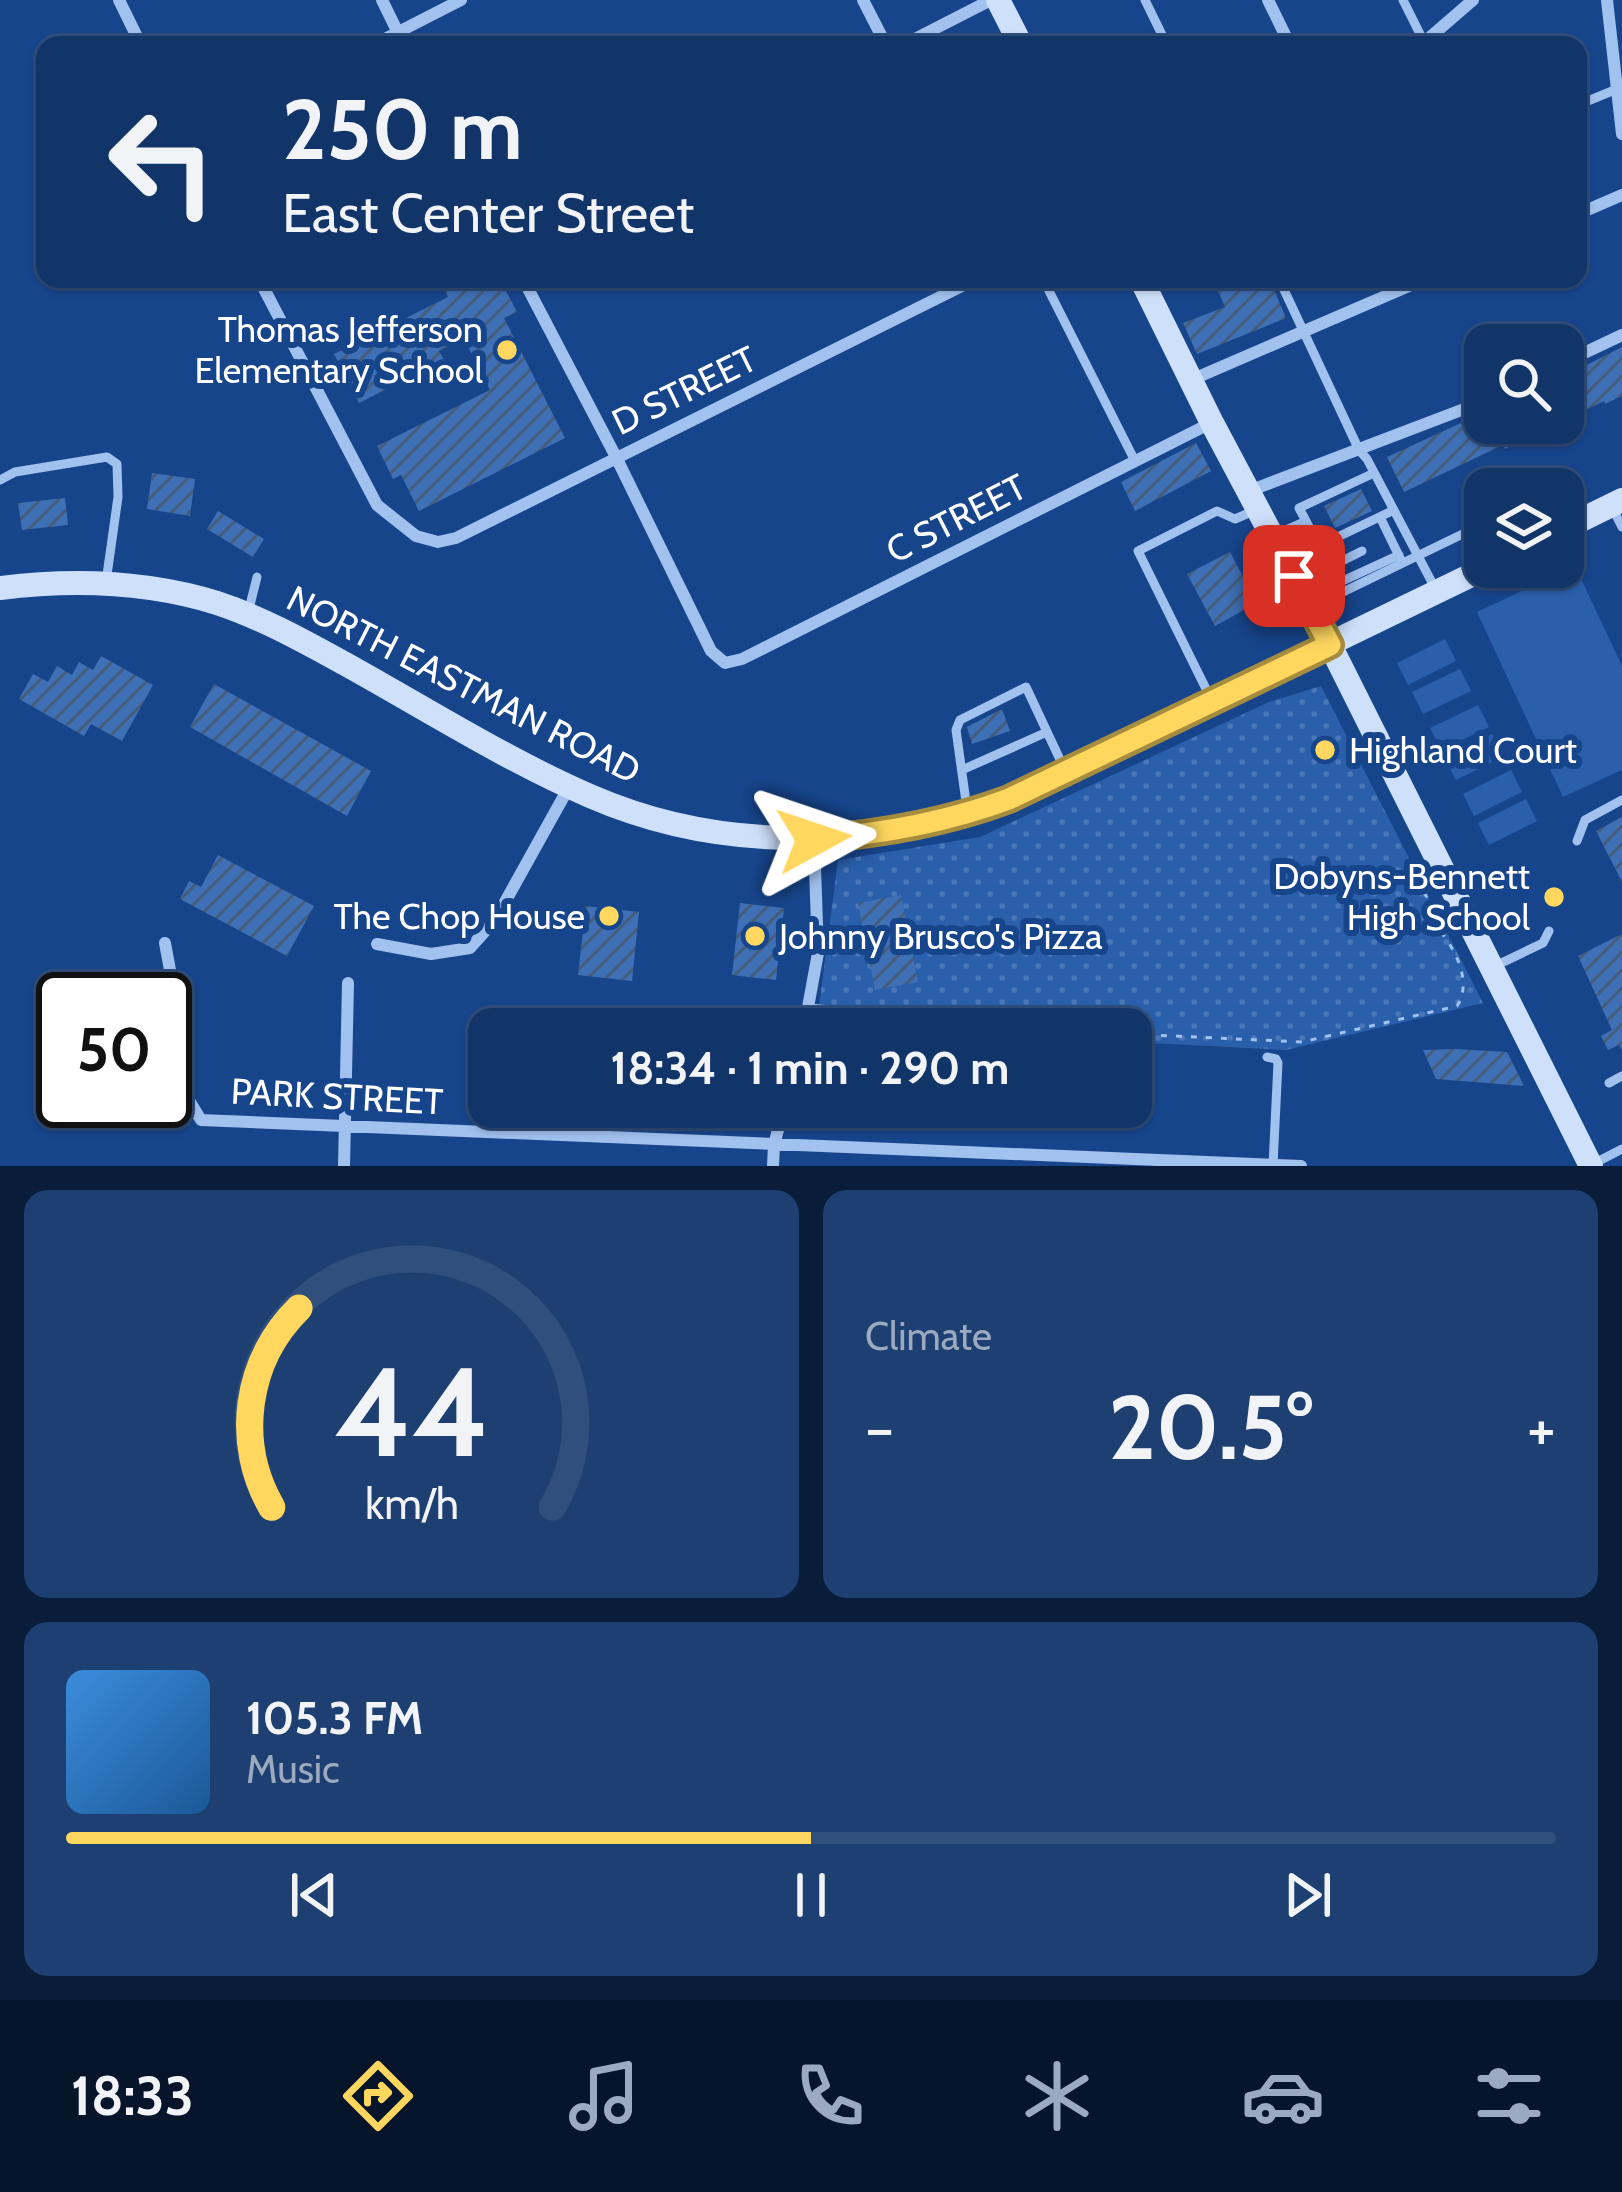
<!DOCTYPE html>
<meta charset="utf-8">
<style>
body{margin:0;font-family:Cabin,sans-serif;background:#1e3f71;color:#f1f3f6;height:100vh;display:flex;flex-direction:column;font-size:45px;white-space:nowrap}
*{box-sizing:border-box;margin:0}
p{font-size:39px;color:#9caac0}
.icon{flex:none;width:66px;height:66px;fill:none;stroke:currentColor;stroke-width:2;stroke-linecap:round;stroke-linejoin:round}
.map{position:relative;height:1166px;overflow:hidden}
.details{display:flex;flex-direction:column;gap:24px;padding:24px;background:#091d3a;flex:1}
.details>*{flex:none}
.banner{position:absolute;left:36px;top:36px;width:1551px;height:252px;border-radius:24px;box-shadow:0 3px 9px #0004,0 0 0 3px #304f7d;background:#113469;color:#f1f3f6;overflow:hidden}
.fabs{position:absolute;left:1464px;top:324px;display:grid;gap:24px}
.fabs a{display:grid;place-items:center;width:120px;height:120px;border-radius:24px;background:#113469;box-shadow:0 3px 9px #0004,0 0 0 3px #304f7d;font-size:60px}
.speed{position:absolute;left:36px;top:972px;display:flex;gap:24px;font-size:60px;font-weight:700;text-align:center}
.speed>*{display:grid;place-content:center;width:156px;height:156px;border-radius:50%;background:#113469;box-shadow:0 3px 9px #0004,0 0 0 3px #304f7d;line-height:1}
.speed .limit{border:6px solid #111;border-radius:18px;background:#fff;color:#111}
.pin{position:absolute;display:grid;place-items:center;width:102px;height:102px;color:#fff;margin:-51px;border-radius:24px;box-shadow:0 6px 18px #0006}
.me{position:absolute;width:132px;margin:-66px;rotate:85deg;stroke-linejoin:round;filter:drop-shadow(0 0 9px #0008)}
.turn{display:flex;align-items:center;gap:42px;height:252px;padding:0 48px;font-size:54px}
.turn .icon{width:156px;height:156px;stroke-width:2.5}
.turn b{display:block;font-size:84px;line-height:102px}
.big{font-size:90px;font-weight:700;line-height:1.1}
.details .widget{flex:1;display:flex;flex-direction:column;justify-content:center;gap:18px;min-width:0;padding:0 42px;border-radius:24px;background:#1e3f71}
.details .dial{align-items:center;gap:0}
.dial svg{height:312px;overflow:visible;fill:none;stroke:#304f7d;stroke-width:7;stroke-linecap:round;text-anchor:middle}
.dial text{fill:#f1f3f6;stroke:none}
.song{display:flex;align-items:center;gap:36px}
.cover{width:144px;height:144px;border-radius:18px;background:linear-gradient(135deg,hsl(210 70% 55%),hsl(210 70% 35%))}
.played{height:12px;border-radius:6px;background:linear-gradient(90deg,#ffd75f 50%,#304f7d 50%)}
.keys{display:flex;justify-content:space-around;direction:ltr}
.heat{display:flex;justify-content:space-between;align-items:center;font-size:66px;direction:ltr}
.details .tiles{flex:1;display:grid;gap:24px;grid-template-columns:1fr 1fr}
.widget:last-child{grid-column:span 2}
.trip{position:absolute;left:468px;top:1008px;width:684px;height:120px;border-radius:24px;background:#113469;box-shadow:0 3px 9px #0004,0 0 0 3px #304f7d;font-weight:700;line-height:120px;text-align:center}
.menu{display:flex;height:192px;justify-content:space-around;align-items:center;background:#07152a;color:#9caac0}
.menu .icon{width:84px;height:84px}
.menu .active{color:#ffd75f}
.menu b{font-size:54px;color:#f1f3f6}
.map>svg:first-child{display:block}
</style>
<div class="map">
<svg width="1622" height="1166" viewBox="0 0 1622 1166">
<defs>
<pattern id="park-dots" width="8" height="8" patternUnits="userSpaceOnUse" patternTransform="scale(3)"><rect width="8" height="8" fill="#295fab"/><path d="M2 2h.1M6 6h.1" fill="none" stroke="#4977b8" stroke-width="1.8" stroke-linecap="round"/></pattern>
<pattern id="building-hatch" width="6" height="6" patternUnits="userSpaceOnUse" patternTransform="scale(3)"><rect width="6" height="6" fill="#3f70b5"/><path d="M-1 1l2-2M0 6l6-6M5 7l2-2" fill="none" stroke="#465c7b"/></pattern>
</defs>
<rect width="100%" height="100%" fill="#17458c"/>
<path fill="#295fab" d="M1575,566L1622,666V770L1563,797L1477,612Z
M1445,639L1456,661L1408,685L1397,663Z
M1460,669L1471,691L1423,714L1412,692Z
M1478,705L1489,727L1441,750L1430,728Z
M1492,734L1504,756L1456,780L1444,758Z
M1511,770L1522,792L1474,816L1463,794Z
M1526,799L1537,821L1489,845L1478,823Z"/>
<path fill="url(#park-dots)" d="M1321,686L1483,1003L1286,1050L1131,1042V1029H816L838,860L980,837L1269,702Z"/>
<path fill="url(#building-hatch)" d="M439,279H500L517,312L504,318L565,438L419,511L401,475L393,479L377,446L490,390L464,339L439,351L444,360L359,403L334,354L448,297Z
M1213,279H1260L1265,291L1273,287L1286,318L1197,354L1183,323L1225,307Z
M1622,347V396L1605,404L1604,401L1563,421V377Z
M1485,412V423H1558L1505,449L1503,445L1404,492L1387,457Z
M1196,443L1211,471L1135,511L1121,482Z
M152,473L195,479L190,516L147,509Z
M1361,489L1372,511L1335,528L1324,506Z
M65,498L68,525L22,530L18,503Z
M218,511L264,539L253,557L207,529Z
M1230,552L1257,603L1215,626L1187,574Z
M101,656L153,685L122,741L91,724L84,736L19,699L33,674L48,682L57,666L72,675L79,662L93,670Z
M214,684L371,771L347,816L190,727Z
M1002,709L1010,731L972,744L967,727Z
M1622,817V882L1596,831Z
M218,855L314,906L287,956L180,899L189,881L201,887Z
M901,895L918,982L875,990L858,903Z
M740,903L784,908L776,980L732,975Z
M586,906L639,912L632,981L578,975Z
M1622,934V1050L1619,1045L1608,1050L1601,1036L1612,1030L1578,956Z
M1455,1049L1507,1052L1524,1086L1436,1079L1423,1050Z"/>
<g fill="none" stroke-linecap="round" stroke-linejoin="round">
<path stroke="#a1c1ef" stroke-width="3" stroke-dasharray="6 9" stroke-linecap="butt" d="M1073,1015L1076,1025L1092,1029
M907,1021L919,1022L929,1028L969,1029
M996,1029L1020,1022L1103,1011L1105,1021L1113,1029
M1131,1034L1302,1042L1457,1006C1475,979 1450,939 1430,920C1433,888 1411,878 1383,873"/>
<path stroke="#a1c1ef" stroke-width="9" d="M1145,0L1167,45
M1403,0L1424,42
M1578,105L1617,89
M1043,279L1135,461
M1279,279L1359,450L1367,459L1436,590
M0,480L15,472L107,457L117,464L118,497L106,582
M1611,505L1622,527
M1380,517L1400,558
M1306,521L1299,508L1374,473
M1274,535L1306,521L1343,592L1473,529L1476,518L1470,495
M1319,546L1394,510
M1295,575L1315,567H1330L1362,551
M1338,583L1399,555
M248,613L257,577
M1210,697L1138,551L1217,511L1235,519L1258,509
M962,770L1047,732
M967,809L956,730L960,720L1026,687L1064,768
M1577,841L1585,820L1622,800
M1495,966L1543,943L1549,931
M809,1008L863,1013L901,1010
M1267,1057L1276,1059L1278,1063L1273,1165
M1609,1083L1622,1076
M1595,1163L1622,1149"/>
<path stroke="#a1c1ef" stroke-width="12" d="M119,0L141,45
M382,0L404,45
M863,0L886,45
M1268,0L1290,45
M1607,0L1622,134
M373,45L461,0
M903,45L991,0
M1421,45L1473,0
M1578,214L1622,195
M259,279L377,505L416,536L438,542L456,538L976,279
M523,279L616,457L711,651L725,663L742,659L1211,423
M1563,363L1622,335
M1191,380L1425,279
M1249,491L1485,401
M165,943L175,997L187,1097L201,1120L1301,1166
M377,944L431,954L470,948L495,920L569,787
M804,1029L818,953L814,839
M344,1166L348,983
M773,1166L774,1145L784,1107"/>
<path stroke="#cee0fa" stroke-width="24" d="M998,0L1021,45
M1141,279L1212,423L1330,645L1591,1166
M1563,529L1622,500
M0,588C73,579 146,581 217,603C263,618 307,643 349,666C428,710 507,760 590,796C723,854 875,849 1009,799L1488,567"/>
</g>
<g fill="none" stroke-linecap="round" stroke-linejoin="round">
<defs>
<path id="route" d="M814,839C882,834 945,823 1009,799L1330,645L1294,576"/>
</defs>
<use href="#route" stroke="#a68c3e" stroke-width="30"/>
<use href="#route" stroke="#ffd75f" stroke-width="21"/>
</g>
<g fill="#ffd75f" stroke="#17458c" stroke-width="4.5">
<circle cx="507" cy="350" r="12"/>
<circle cx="1325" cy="750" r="12"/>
<circle cx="1554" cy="897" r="12"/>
<circle cx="609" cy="916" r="12"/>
<circle cx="755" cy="936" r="12"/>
</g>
<g text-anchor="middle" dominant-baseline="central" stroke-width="12" stroke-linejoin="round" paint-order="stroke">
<g font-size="36" fill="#fff" stroke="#17458c" text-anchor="end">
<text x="483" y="329">Thomas Jefferson<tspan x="483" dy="41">Elementary School</tspan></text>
<text x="1349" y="750" text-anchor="start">Highland Court</text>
<text x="1530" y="876">Dobyns-Bennett<tspan x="1530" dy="41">High School</tspan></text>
<text x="585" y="916">The Chop House</text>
<text x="779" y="936" text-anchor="start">Johnny Brusco's Pizza</text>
</g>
<g font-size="36" fill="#fff" stroke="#17458c">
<text transform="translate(684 390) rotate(-26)">D STREET</text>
<text transform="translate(956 518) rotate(-27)">C STREET</text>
<text transform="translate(464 684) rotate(27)">NORTH EASTMAN ROAD</text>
<text transform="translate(337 1096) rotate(3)">PARK STREET</text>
</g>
</g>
</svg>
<div class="fabs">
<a><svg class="icon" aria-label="search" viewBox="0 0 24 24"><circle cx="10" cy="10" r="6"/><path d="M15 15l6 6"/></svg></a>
<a><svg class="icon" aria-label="layers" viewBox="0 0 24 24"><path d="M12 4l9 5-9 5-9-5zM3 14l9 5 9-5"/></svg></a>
</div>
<div class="speed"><div class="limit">50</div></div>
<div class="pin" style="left:1294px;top:576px;background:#d93025"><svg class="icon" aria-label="arrive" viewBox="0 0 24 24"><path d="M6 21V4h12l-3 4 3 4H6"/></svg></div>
<svg class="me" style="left:814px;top:839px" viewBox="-20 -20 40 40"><path d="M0-17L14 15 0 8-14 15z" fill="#ffd75f" stroke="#fff" stroke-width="4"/></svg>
<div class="trip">18:34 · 1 min · 290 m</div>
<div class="banner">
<div class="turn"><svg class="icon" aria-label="left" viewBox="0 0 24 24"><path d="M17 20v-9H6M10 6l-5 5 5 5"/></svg><div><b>250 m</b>East Center Street</div></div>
</div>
</div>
<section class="details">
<div class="tiles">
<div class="widget dial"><svg viewBox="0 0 100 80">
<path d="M14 69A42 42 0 1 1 86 69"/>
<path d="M14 69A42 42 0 0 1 21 18" stroke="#ffd75f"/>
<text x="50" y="56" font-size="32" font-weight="700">44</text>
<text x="50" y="72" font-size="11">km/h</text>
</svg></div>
<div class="widget"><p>Climate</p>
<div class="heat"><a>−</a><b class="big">20.5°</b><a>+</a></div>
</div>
<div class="widget">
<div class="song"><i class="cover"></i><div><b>105.3 FM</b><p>Music</p></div></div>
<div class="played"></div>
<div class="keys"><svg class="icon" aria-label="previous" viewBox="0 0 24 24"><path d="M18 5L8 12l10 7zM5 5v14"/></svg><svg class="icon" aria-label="pause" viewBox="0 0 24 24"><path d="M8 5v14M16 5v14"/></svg><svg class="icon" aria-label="next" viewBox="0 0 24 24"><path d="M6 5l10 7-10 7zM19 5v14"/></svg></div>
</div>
</div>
</section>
<nav class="menu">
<b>18:33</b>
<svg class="icon active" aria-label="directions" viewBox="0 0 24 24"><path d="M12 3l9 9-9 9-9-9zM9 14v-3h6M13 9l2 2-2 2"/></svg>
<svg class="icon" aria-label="music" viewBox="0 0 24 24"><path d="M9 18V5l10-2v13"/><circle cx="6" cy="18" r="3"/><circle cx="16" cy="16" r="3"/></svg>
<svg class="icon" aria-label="phone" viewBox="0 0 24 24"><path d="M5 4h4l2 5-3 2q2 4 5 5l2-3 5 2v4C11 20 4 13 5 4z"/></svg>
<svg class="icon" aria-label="climate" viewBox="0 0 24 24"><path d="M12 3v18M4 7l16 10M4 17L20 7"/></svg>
<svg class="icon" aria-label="car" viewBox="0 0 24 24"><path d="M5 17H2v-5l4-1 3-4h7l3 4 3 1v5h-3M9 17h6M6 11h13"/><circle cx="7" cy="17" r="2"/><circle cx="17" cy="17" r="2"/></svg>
<svg class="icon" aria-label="filters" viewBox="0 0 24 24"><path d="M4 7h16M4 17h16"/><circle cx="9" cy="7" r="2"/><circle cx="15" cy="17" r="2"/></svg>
</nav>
